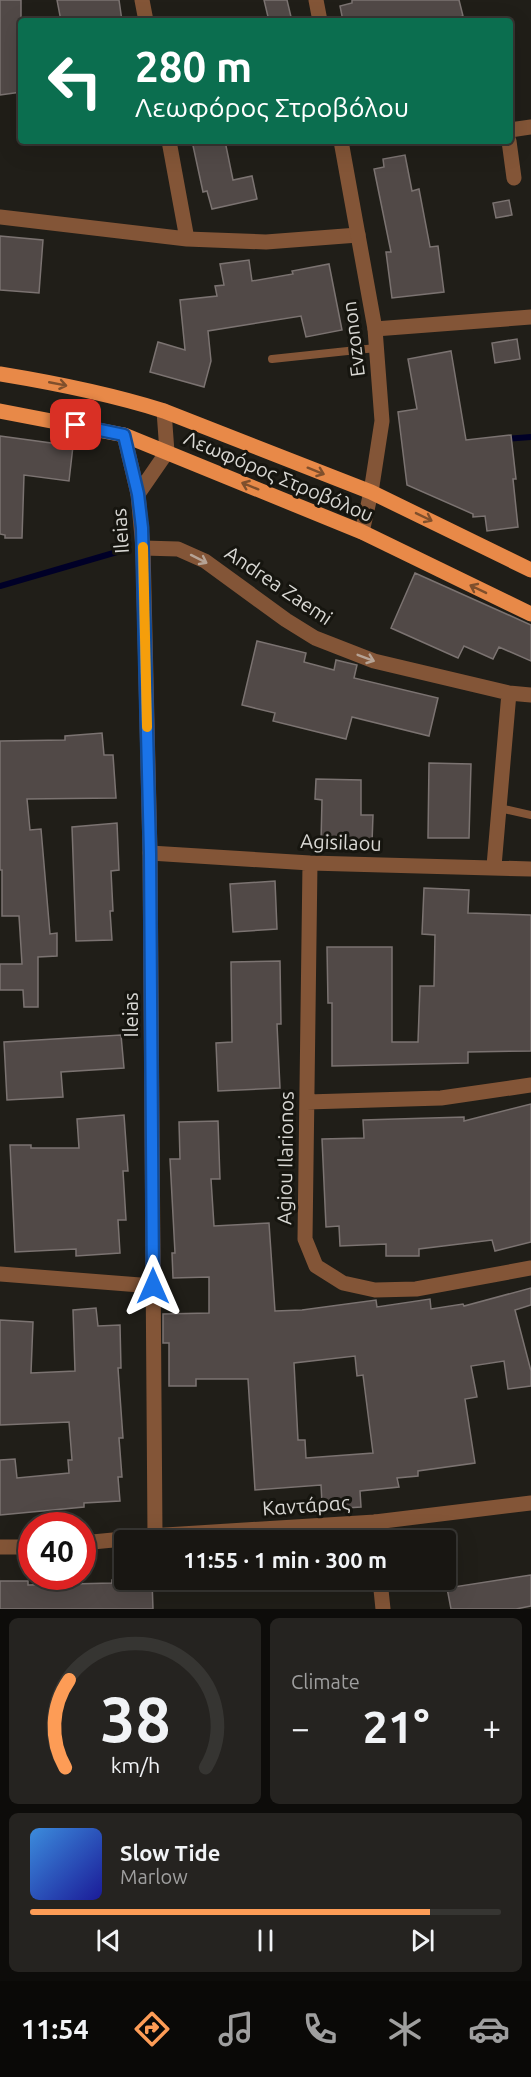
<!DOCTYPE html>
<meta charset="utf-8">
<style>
body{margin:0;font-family:Ubuntu,sans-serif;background:#252320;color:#f1f3f6;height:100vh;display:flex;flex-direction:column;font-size:22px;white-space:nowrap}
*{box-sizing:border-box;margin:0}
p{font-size:20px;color:#9f9f9f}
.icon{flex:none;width:33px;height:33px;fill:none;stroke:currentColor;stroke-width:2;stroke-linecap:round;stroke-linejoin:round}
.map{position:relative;height:1609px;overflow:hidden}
.panel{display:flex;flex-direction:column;gap:9px;padding:9px;background:#0d0c0a;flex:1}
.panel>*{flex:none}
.banner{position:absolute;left:18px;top:18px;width:495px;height:126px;border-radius:6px;box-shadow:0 6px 24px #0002,0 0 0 2px #363532;background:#0b6e4f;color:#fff;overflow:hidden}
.speed{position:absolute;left:18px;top:1512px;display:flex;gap:12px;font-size:30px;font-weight:700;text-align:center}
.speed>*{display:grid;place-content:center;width:78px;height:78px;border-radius:50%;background:#181612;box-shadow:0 6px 24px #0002,0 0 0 2px #363532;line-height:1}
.speed .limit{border:9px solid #d22;background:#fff;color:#111}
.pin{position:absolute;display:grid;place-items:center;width:51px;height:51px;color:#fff;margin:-26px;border-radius:12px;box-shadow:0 3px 9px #0006}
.me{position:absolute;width:66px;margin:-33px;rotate:0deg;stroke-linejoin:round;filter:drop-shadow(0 0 4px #0008)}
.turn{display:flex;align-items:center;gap:21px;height:126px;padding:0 18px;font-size:27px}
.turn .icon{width:78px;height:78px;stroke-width:2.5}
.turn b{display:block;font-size:42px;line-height:51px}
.big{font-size:45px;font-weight:700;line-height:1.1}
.panel .card{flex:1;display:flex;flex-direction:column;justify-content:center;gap:9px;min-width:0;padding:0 21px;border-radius:9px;background:#252320}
.panel .dial{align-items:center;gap:0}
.dial svg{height:156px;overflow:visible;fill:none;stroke:#363532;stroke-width:7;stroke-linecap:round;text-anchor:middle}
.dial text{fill:#f1f3f6;stroke:none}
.song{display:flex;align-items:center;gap:18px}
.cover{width:72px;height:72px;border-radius:9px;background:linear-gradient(135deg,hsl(210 70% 55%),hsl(240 70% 35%))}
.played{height:6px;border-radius:3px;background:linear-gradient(90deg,#fd9c56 85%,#363532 85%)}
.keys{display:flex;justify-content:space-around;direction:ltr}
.heat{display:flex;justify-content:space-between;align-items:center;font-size:33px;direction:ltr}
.panel .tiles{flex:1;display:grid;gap:9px;grid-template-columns:1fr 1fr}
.card:last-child{grid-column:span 2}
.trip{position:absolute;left:114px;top:1530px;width:342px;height:60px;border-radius:6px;background:#181612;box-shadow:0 6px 24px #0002,0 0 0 2px #363532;font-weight:700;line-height:60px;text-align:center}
.tabs{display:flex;height:96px;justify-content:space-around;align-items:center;background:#0a0907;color:#9f9f9f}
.tabs .icon{width:42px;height:42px}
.tabs .current{color:#fd9c56}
.tabs b{font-size:27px;color:#f1f3f6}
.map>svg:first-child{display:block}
</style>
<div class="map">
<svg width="531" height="1609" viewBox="0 0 531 1609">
<rect width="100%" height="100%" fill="#201e18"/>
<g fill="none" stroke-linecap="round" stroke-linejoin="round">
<path stroke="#000027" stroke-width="6" d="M505,439L531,437
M0,586L117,552"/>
</g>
<path fill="#514947" stroke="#7b7371" stroke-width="1.5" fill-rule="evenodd" d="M0,0H21V92L0,95Z
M57,0H119L122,21H61Z
M264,0H287L292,21H269Z
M352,0H459L463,16L445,21H343L340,6L352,3Z
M192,141H225L233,180L252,176L257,199L212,209L207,191L203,192Z
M405,155L412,191L419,189L430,247L438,246L444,292L392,298L386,252H391L374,169L384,167L383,159Z
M509,200L512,215L496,218L493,203Z
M0,236L43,240L39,293L0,290Z
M249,260L252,281L293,274L292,271L329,264L342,330L306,337L301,316L208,331L211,361L204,387L150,372L158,342L185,350L180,300L217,296L215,286L224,285L220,264Z
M517,339L520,359L495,363L492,343Z
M451,351L466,440L511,435L516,479H513L518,527L487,531L485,516L473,517V514L407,485L398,412L417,409L408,359Z
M0,436L73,446L69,481L24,475L22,538H5V535L0,534Z
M415,573L531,625V661L499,647L493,659L464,646L458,658L391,628Z
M257,641L306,653L304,662L334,670L336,660L357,665L354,678L438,698L429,736L352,717L346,739L273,721L275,713L242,705Z
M102,733L104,755H113L116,798L27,799L30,830L41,829L50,934L57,933V956L38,957V1007H24L23,990H0V964H22L19,916H2V870H0V741L65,740V736Z
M429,763L471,764L469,838H428Z
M316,779L361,780V815H373L372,843L321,842L322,800L315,799Z
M117,823L119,870L111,871L113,911H110L112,940L76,941L72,827Z
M275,881L277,929L233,932L230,884Z
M424,888L469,890L468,913L531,915V1051L468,1052V1063L332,1066V1003H328L327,947H392V1042H418L420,986H434L435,935L422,934Z
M280,961L281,1024H277L280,1088L218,1091L216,1043L232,1042L231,962Z
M121,1035L124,1068L61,1072L63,1097L7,1100L4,1042Z
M531,1104V1242L495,1251L492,1240L419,1249V1256H386V1244L340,1246L339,1226L326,1227L322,1139L364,1138L363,1120L464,1117V1121Z
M124,1115L128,1171H123L126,1220H118L120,1253L76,1256V1249L15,1252L10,1145H31V1148H79L77,1119Z
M218,1121L220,1179H211L214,1226L269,1223L275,1311L302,1310L376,1300L377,1307L430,1299L431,1309L463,1304L464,1306L531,1288V1305L515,1310L531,1371V1386L508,1389L504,1361L471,1366L477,1397L465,1399L475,1463L418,1471V1476L397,1478L399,1487L360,1491L361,1507L330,1509V1502L322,1503L321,1485L255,1490L248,1379H196V1386H169V1343H163V1314L209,1313V1277L173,1278L172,1253H175L170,1159H180L179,1122ZM355,1356L357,1376L363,1375L373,1453L306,1458L305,1440H298L294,1363Z
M96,1308L98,1326L120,1325L121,1368H118L123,1438H119L122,1477H118L120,1501L84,1503V1507L0,1515V1460L15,1459L17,1478L69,1473L68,1460H72L69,1422L0,1425V1320L33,1322L31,1373L75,1371L73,1310Z
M531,1575V1606L516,1609H451L447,1588Z
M112,1580H152L153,1609H0V1581H28V1585L112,1583Z"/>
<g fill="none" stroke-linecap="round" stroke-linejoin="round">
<path stroke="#835537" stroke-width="8" d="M272,359L376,348
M499,808L531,815"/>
<path stroke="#835537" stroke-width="15" d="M142,0L146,21
M510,130L531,127
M169,141L187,239
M509,141L514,178
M0,217L187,239L266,242L358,235
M375,329L531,317
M124,435L138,494
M138,494L167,452L164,411
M143,548L178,549L205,561L286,620L315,638L374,661L509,693L531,695
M150,853L310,863L531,869
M310,863L305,1239L316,1266L343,1283L375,1290L416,1289L531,1268
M494,866L509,693
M307,1102L441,1098L531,1085
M0,1274L153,1286
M375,1522L377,1540
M380,1580L383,1609"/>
<path stroke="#835537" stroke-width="15" d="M316,0L320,21
M341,141L375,329L382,421L371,492L362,532
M138,494L143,548L150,853L155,1536
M82,1543L165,1535L375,1522L531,1503
M0,1547H32"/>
<path stroke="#e88948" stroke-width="15" d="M0,374C55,383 110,394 164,411L371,492L531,570
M0,411L124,435L362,532L531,614"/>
</g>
<defs><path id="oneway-shaft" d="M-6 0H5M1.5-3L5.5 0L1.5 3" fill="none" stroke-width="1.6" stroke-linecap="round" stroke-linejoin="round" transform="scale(1.5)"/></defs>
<g stroke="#7f4f2c">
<use href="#oneway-shaft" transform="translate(58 384) rotate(11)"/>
<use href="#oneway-shaft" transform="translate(316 471) rotate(22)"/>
<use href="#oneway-shaft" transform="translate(250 486) rotate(-158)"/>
<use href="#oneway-shaft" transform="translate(424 517) rotate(26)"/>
<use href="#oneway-shaft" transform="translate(478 589) rotate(-154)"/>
</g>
<g stroke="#b6a395">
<use href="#oneway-shaft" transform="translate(199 559) rotate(27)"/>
<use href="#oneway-shaft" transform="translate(366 658) rotate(21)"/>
</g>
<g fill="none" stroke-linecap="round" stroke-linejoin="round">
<defs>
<path id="route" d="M76,425L124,435L138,494L142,528L150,853L153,1286"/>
</defs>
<use href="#route" stroke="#114b97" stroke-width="15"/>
<use href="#route" stroke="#1a73e8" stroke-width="10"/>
<path stroke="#f59e0b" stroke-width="10" d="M143,547L147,727"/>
</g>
<g text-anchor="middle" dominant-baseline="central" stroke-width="6" stroke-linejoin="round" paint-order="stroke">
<g font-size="20" fill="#d8d7d3" stroke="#16150f">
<text transform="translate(353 339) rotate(-97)">Evzonon</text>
<text transform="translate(279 476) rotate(23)">Λεωφόρος Στροβόλου</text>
<text transform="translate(120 531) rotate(-94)">Ileias</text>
<text transform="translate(279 585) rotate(34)">Andrea Zaemi</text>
<text transform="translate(341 842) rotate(2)">Agisilaou</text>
<text transform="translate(130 1015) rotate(-90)">Ileias</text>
<text transform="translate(285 1158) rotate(-89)">Agiou Ilarionos</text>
<text transform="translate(306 1505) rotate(-4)">Καντάρας</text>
</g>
</g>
</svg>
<div class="speed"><div class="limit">40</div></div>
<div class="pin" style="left:76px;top:425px;background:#d93025"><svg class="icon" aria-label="arrive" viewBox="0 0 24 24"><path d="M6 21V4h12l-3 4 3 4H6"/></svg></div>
<svg class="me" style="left:153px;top:1286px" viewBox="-20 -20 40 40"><path d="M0-17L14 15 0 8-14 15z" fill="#1a73e8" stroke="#fff" stroke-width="4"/></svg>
<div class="trip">11:55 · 1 min · 300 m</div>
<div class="banner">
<div class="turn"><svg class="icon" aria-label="left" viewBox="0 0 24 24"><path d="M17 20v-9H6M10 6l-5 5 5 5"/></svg><div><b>280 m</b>Λεωφόρος Στροβόλου</div></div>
</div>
</div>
<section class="panel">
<div class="tiles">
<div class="card dial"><svg viewBox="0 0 100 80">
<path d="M14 69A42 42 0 1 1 86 69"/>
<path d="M14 69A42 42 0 0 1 16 24" stroke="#fd9c56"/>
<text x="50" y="56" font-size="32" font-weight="700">38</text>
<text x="50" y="72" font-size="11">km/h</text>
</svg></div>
<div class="card"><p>Climate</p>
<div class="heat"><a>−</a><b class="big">21°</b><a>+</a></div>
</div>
<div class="card">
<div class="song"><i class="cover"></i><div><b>Slow Tide</b><p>Marlow</p></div></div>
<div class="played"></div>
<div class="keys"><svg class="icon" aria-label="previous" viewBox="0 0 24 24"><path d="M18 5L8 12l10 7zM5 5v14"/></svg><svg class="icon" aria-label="pause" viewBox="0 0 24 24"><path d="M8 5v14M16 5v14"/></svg><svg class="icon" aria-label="next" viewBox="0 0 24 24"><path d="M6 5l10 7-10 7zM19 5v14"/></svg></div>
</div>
</div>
</section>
<nav class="tabs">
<b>11:54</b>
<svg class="icon current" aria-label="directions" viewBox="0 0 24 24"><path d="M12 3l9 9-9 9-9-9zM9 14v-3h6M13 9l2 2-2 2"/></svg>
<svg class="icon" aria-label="music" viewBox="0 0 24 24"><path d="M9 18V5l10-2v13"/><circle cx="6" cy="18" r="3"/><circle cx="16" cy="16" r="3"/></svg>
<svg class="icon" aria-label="phone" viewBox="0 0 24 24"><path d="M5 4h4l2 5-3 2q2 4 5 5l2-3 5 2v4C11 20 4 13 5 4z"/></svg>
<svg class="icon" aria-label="climate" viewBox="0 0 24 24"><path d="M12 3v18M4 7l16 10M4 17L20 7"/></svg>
<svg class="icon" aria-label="car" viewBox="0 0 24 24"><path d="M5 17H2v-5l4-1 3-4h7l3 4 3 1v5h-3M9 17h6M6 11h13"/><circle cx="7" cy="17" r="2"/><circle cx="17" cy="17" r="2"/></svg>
</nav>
